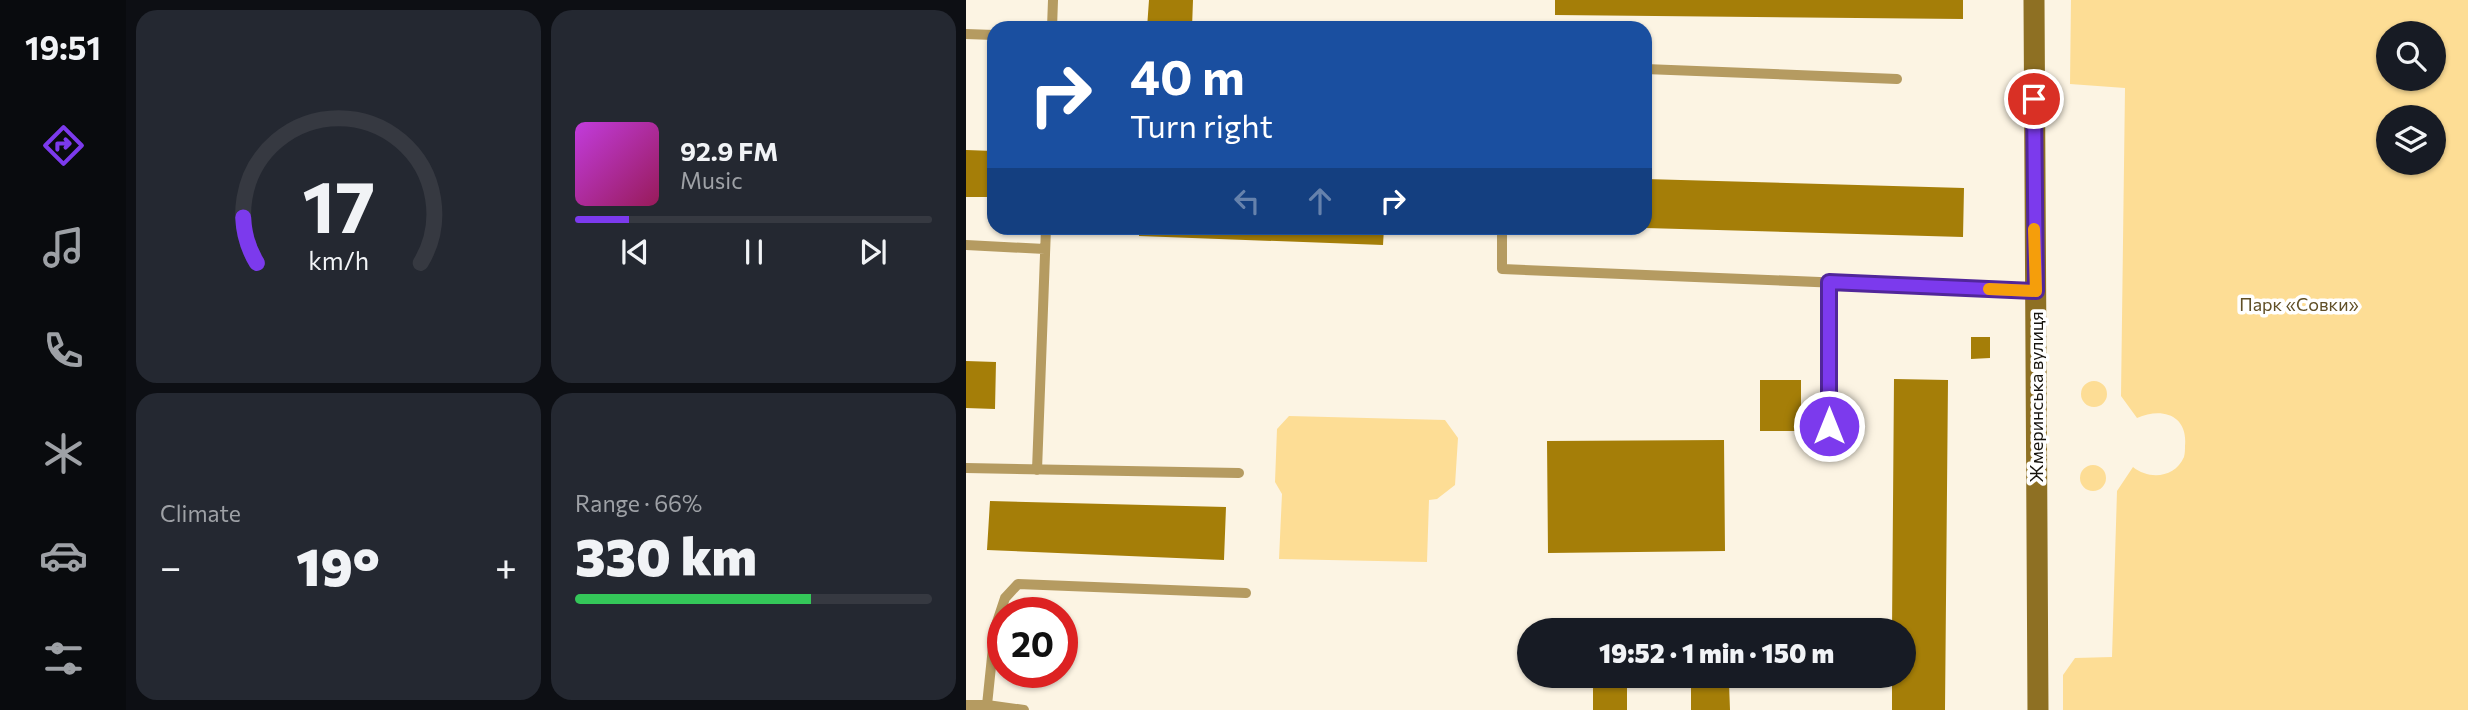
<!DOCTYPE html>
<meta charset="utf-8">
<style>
body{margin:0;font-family:Commissioner,sans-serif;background:#242831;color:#f1f3f6;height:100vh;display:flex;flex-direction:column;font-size:26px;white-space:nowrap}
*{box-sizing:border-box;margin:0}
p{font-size:23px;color:#9ea1a6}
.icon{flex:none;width:38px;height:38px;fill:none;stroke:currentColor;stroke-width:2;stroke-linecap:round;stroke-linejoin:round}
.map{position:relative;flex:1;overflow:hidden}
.side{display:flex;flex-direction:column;gap:10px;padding:10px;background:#0d0f14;width:840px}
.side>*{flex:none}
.top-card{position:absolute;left:21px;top:21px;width:665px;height:214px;border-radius:21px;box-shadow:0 2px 5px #0004;background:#1a4fa0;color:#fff;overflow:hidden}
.controls{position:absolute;left:1410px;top:21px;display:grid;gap:14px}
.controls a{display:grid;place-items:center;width:70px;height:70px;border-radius:50%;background:#171b24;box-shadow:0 2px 5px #0004;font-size:35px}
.speed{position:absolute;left:21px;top:597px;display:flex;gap:14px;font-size:35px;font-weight:700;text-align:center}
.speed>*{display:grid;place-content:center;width:91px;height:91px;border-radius:50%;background:#171b24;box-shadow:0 2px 5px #0004;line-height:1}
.speed .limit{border:10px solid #d22;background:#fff;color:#111}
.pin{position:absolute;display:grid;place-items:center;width:60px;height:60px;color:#fff;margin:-30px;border:4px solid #fff;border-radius:50%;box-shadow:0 2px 7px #0007}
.me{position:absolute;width:77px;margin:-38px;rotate:0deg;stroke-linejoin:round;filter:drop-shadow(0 0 5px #0008)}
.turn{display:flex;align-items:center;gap:24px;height:147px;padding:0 28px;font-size:32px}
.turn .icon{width:91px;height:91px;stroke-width:2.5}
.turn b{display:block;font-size:49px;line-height:60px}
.lanes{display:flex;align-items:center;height:66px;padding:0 28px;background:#0003;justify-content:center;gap:35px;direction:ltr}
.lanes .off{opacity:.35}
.big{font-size:52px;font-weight:800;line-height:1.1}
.side .widget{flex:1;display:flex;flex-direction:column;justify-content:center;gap:10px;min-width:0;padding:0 24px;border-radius:21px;background:#242831}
.side .dial{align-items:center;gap:0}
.dial svg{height:182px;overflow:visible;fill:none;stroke:#363941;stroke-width:7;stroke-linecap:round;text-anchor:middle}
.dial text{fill:#f1f3f6;stroke:none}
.song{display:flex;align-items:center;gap:21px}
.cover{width:84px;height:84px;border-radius:10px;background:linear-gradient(135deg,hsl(290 70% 55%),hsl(330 70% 35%))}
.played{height:7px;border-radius:4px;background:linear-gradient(90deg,#7c3aed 15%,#363941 15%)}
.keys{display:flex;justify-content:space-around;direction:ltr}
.heat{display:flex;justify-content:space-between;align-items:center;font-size:38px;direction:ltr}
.charge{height:10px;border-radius:5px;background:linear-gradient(90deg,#34c759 66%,#363941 0)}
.side .tiles{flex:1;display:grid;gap:10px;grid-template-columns:repeat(2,1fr)}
.trip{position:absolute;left:551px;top:618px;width:399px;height:70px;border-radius:35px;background:#171b24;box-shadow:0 2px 5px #0004;font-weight:800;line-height:70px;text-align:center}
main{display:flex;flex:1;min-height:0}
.tabs{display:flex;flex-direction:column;width:126px;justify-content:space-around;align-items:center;background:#090b0e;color:#9ea1a6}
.tabs .icon{width:49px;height:49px}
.tabs .on{color:#7c3aed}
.tabs b{font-size:32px;color:#f1f3f6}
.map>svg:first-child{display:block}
</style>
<main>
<nav class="tabs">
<b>19:51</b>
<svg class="icon on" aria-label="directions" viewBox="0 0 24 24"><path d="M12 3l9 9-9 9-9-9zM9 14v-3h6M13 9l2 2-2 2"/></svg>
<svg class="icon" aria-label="music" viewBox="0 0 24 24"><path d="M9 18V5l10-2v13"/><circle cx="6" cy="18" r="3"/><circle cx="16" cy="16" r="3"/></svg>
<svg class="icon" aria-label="phone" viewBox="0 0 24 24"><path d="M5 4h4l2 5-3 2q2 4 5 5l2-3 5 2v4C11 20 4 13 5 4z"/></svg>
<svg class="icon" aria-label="climate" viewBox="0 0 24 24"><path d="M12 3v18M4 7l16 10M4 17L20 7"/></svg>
<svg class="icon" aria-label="car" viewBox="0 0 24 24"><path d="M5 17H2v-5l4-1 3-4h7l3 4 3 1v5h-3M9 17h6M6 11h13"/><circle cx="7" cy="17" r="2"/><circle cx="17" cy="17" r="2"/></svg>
<svg class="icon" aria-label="filters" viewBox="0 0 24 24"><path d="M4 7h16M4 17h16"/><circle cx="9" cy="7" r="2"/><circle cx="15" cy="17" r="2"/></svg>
</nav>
<section class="side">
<div class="tiles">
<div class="widget dial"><svg viewBox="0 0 100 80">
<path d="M14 69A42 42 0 1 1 86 69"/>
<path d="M14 69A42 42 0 0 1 8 49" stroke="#7c3aed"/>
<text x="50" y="56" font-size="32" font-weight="700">17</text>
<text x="50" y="72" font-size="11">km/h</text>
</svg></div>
<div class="widget">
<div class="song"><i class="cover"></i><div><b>92.9 FM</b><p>Music</p></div></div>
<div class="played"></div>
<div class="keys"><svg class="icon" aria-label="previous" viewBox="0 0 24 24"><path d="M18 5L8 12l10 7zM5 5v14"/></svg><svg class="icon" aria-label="pause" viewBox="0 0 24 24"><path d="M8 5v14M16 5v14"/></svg><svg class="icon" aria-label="next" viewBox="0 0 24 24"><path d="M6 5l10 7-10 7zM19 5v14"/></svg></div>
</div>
<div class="widget"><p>Climate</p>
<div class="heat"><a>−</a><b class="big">19°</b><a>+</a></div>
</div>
<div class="widget"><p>Range · 66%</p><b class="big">330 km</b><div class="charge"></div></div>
</div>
</section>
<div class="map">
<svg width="1502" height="710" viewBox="0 0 1502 710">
<rect width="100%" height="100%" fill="#fcf4e3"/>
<path fill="#fddd95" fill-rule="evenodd" d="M1105,0H1502V710H1097V675L1109,658L1146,657L1151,491L1167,467C1183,480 1209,478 1218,457C1219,453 1219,449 1219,446C1222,414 1195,407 1171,418L1155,396L1159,88L1104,84ZM1468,33V79H1423V33ZM1423,117H1468V163H1423Z
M1115 394a13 13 0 1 1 26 0a13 13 0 1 1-26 0Z
M323,416L479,420L492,438L489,485L471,499L463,500L461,562L313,559L316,494L309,482L311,429Z
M1114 478a13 13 0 1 1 26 0a13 13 0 1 1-26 0Z"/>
<path fill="#a57e08" d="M183,0H227L226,28H181Z
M589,0H997V19L589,15Z
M0,150L28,151V197H0Z
M679,179L998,188L997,237L679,228Z
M173,228H418L417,245L173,236Z
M1005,337H1024V358L1005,359Z
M0,361L30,362L29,409L0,408Z
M928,379L982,380L979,710H926V676H938V630H926Z
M794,380H835V431H794Z
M758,440L759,551L582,553L581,441Z
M24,501L260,507L258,560L21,550Z
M725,683H763L764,710H725Z
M627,687H661V710H627Z"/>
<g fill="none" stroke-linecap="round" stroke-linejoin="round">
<path stroke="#b59b61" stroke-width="10" d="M86,28L87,0
M0,34L28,35
M679,69L931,79
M536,228V269L1070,291
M0,245L79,249
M863,282V426
M0,468L273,473
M71,470L80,228
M0,705H21V710
M58,710L21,705L29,628L39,598L52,584L280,593"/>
<path stroke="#8e7023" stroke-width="21" d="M1068,0L1072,710"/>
</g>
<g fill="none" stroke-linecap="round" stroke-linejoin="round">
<defs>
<path id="route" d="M863,426V282L1070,291L1068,99"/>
</defs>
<use href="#route" stroke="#51269a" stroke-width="18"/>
<use href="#route" stroke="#7c3aed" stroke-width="12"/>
<path stroke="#f59e0b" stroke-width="12" d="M1023,289L1070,291L1068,229"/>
</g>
<g text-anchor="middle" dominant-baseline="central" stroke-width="7" stroke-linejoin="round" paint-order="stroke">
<g font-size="18" fill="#604f26" stroke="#fff">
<text x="1333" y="304">Парк «Совки»</text>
</g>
<g font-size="18" fill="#16130d" stroke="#fff">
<text transform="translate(1070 397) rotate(-90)">Жмеринська вулиця</text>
</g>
</g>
</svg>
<div class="controls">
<a><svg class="icon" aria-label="search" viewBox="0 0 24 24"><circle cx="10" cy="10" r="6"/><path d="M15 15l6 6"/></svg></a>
<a><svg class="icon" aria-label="layers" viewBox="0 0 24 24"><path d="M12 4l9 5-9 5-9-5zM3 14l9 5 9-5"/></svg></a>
</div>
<div class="speed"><div class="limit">20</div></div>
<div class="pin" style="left:1068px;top:99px;background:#d93025"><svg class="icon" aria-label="arrive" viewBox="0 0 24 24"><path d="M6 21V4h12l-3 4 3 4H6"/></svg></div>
<svg class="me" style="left:863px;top:426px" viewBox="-20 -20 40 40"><circle r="17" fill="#7c3aed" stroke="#fff" stroke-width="3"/><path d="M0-11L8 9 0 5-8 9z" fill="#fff"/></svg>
<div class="trip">19:52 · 1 min · 150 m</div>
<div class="top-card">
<div class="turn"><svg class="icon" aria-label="right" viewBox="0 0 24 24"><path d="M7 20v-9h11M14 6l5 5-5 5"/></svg><div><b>40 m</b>Turn right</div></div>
<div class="lanes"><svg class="icon off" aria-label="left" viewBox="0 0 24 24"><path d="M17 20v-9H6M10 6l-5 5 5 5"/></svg><svg class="icon off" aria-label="ahead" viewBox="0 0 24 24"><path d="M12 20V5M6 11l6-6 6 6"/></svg><svg class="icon" aria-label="right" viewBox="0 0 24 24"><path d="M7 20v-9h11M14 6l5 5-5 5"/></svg></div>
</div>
</div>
</main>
